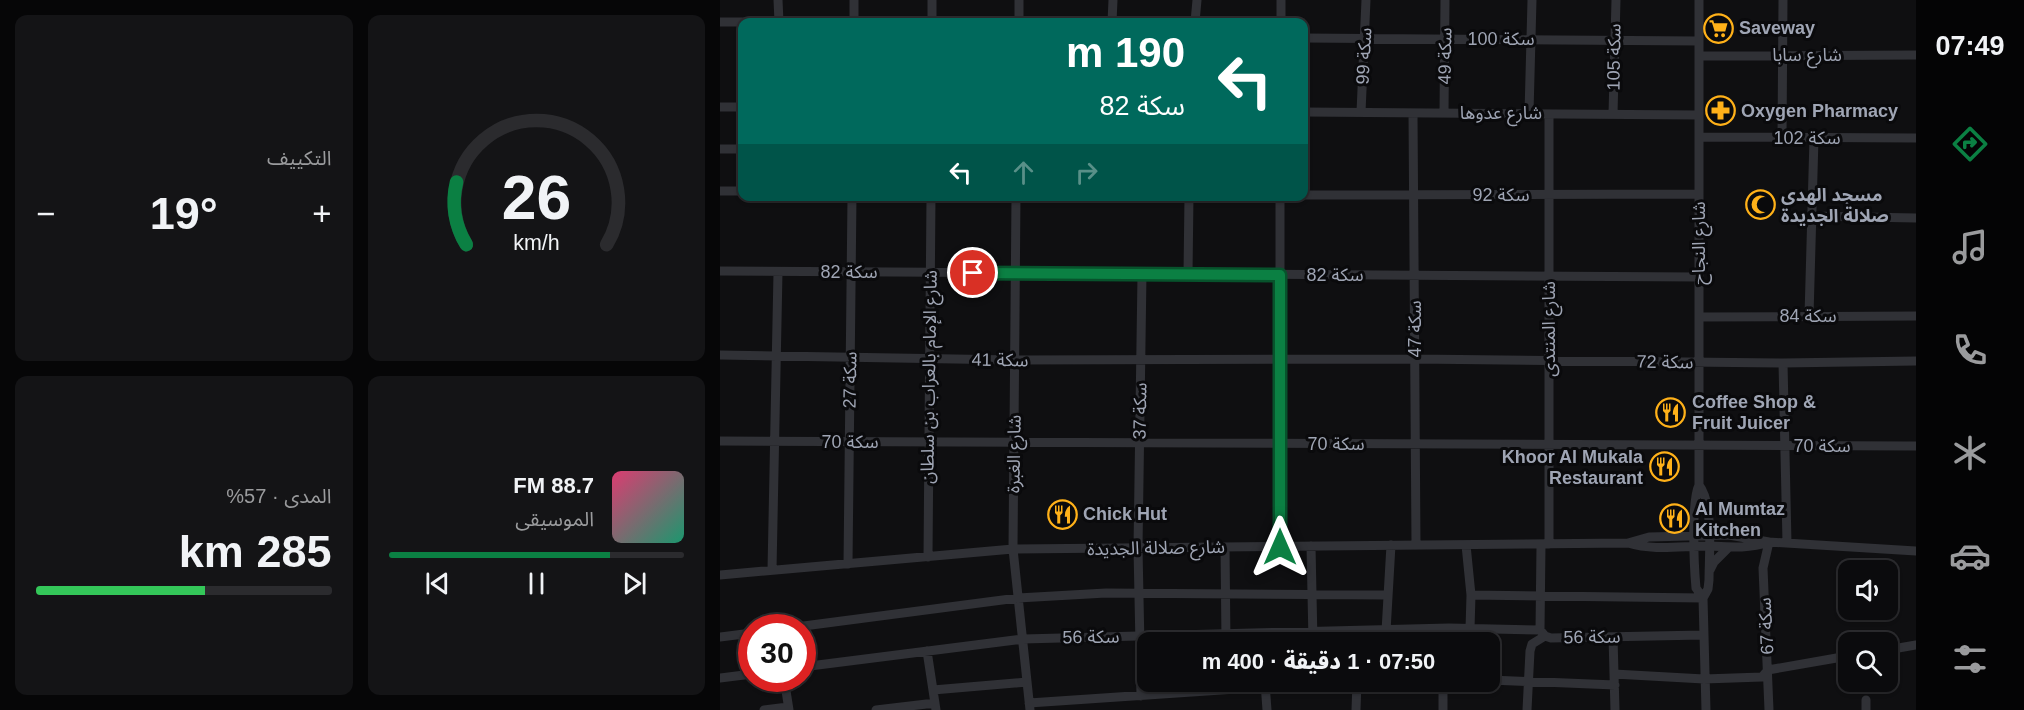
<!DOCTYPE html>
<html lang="ar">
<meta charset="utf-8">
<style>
body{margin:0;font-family:Arial,"Noto Sans Arabic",sans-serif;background:#141416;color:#f1f3f6;direction:rtl;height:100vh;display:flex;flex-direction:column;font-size:22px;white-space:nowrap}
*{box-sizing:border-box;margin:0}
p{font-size:20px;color:#9a9b9d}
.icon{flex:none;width:33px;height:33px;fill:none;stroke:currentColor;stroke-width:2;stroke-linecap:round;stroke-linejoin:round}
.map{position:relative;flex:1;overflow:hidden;direction:ltr}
.side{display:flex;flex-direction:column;gap:15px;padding:15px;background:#060607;width:720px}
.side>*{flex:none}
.hud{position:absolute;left:18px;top:18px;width:570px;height:183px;border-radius:12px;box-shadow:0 2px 4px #0004,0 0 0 2px #2b2b2e;direction:rtl;background:#00695c;color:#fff;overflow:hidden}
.controls{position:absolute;left:1118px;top:560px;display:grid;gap:12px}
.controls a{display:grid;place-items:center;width:60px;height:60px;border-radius:12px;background:#0b0b0d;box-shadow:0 2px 4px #0004,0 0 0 2px #2b2b2e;font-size:30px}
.speed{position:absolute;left:18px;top:614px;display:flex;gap:12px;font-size:30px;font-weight:700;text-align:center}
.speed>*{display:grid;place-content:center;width:78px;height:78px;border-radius:50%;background:#0b0b0d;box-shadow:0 2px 4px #0004,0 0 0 2px #2b2b2e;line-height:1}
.speed .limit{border:9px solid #d22;background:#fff;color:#111}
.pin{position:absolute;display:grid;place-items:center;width:51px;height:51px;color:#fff;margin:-26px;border:3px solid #fff;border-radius:50%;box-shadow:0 2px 6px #0007}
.me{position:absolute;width:66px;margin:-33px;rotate:0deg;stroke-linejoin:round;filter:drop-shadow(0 0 4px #0008)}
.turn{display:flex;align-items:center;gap:21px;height:126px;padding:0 24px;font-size:27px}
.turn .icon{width:78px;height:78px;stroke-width:2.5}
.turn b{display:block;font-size:42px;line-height:51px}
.lanes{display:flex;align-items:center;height:57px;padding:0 24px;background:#0003;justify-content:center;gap:30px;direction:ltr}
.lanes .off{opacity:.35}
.big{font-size:45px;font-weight:800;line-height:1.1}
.side .tile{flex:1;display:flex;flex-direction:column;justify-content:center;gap:9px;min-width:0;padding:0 21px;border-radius:12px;background:#141416}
.side .dial{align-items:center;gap:0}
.dial svg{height:156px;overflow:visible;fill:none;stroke:#2b2b2e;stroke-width:7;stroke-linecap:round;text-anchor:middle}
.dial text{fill:#f1f3f6;stroke:none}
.song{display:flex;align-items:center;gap:18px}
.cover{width:72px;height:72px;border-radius:9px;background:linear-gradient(135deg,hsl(340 70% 55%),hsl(160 70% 35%))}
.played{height:6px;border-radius:3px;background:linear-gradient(90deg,#0b8043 75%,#2b2b2e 75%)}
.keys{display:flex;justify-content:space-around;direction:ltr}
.heat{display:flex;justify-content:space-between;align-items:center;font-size:33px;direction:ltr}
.charge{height:9px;border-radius:4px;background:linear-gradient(90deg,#34c759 57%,#2b2b2e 0)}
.side .tiles{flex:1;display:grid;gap:15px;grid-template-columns:repeat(2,1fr)}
.trip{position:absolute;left:417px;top:632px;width:363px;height:60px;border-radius:12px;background:#0b0b0d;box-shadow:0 2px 4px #0004,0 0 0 2px #2b2b2e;font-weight:800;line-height:60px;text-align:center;direction:rtl}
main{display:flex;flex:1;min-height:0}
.tabs{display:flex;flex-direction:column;width:108px;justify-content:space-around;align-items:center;background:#040405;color:#9a9b9d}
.tabs .icon{width:42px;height:42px}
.tabs .on{color:#0b8043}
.tabs b{font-size:27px;color:#f1f3f6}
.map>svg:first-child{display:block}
</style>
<main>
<nav class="tabs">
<b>07:49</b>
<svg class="icon on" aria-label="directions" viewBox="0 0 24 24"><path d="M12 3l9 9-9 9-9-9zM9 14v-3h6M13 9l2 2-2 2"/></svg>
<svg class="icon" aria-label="music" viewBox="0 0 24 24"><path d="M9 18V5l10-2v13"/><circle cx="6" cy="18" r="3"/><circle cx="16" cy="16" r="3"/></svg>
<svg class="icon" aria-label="phone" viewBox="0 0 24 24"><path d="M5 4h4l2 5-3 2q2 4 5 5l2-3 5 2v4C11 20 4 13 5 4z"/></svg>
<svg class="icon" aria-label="climate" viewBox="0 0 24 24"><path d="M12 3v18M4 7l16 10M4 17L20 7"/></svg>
<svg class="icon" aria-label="car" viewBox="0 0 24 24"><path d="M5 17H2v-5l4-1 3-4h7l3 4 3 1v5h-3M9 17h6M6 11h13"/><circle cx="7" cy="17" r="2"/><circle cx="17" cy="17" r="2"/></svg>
<svg class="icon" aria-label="filters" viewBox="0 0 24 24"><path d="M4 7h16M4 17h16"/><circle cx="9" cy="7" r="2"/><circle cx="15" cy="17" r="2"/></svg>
</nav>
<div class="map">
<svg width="1196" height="710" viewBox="0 0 1196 710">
<rect width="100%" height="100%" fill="#0f0f11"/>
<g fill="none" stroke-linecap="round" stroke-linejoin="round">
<path stroke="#303136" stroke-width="9" d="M58,0L59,22
M561,0V22
M979,0V485C971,502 974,566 976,588L983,598
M0,22H85
M134,22V0
M212,22V0
M299,22V0
M392,22L393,0
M475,22L477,0
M584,38L979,41
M979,56L1196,55
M0,107H22
M584,112L979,115
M641,112L646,0
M693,113L696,545
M724,113L725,0
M809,113L812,0
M893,114L896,0
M979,137L1196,138
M1062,138L1063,0
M0,149H22
M0,191H22
M584,195L979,194
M296,196L293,549L310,710
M1092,216L1196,218
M0,271L979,277
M468,274L469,196
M1089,316L1094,138
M979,317L1196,316
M0,355L294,360L695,359L1063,363L1196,361
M1063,363L1067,543
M0,441L1196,446
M979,485C994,504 989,556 989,580L988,589L983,598L986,710
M1049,542L1043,568L1049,710
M908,543L929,537L1009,535L1049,542L1196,551
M829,544V114
M746,545L751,595L750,629
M591,546L593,642
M505,547L506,642
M560,547V196
M208,557L211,196
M128,564L132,196
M52,570L58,272
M990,570L994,562L1008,548
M0,575L293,549L908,543C934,551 961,546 988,546C1009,547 1028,549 1049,542
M751,595L983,598
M76,627L298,598L386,593L668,595
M820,630L821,545
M666,631L671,545
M0,637L32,633
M893,637L895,710
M729,642V628
M1167,650L1196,645
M207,651L216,710
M82,667L303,639L729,628L820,630L825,636L831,638L983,635
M894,674L984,679L1042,677L1048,670L1128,656
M0,678L32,674
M64,678L69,710
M770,680L895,685
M545,683L547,710
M213,690L307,682
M421,696L418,548L422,274
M1146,700V710
M309,703L531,688L559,681
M44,710L68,707
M156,710L215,703
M636,710L637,681
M723,710V681
M807,710L810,651L812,644L825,636"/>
</g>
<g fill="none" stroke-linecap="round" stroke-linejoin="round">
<defs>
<path id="route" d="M253,273L560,275V547"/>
</defs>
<use href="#route" stroke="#07532c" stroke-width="15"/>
<use href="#route" stroke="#0b8043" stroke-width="10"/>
</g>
<defs>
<symbol id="supermarket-ring" viewBox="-11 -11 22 22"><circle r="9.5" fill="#0a0a0c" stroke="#ffb119" stroke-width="1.5"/><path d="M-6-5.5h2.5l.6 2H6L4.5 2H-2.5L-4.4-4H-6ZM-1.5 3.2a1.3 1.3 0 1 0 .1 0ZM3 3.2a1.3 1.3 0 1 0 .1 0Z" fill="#ffb119"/></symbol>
<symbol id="pharmacy-ring" viewBox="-11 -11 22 22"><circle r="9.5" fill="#0a0a0c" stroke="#ffb119" stroke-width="1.5"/><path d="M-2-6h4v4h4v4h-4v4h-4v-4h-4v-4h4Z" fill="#ffb119"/></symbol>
<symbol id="mosque-ring" viewBox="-11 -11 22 22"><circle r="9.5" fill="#0a0a0c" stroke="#ffb119" stroke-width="1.5"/><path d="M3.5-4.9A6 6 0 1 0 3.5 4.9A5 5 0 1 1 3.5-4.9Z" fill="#ffb119"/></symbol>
<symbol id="restaurant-ring" viewBox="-11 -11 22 22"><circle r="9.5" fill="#0a0a0c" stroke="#ffb119" stroke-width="1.5"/><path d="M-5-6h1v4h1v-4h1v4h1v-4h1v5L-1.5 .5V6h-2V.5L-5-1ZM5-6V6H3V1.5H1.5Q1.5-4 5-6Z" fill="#ffb119"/></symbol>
</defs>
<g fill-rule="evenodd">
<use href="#supermarket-ring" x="982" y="12" width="33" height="33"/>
<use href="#pharmacy-ring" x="984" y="94" width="33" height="33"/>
<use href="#mosque-ring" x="1024" y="188" width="33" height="33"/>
<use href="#restaurant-ring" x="934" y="396" width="33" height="33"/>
<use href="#restaurant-ring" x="928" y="450" width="33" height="33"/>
<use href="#restaurant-ring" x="326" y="498" width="33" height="33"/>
<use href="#restaurant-ring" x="938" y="502" width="33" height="33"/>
</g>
<g text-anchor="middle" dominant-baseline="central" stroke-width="6" stroke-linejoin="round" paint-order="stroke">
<g font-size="18" font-weight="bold" fill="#9fa5b4" stroke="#0a0a0c" text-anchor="start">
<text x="1019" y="28">Saveway</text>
<text x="1021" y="111">Oxygen Pharmacy</text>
<text x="1061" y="195">مسجد الهدى<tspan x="1061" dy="21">صلالة الجديدة</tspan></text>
<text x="972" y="402">Coffee Shop &amp;<tspan x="972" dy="21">Fruit Juicer</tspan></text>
<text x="923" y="457" text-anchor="end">Khoor Al Mukala<tspan x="923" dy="21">Restaurant</tspan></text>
<text x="975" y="509">Al Mumtaz<tspan x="975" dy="21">Kitchen</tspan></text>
<text x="363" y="514">Chick Hut</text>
</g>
<g font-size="18" fill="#9fa5b4" stroke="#0a0a0c">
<text x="781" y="39">سكة 100</text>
<text x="1087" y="55">شارع سابا</text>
<text transform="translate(644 56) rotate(-87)">سكة 99</text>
<text transform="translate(725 56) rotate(-89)">سكة 49</text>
<text transform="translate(894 57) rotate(-89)">سكة 105</text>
<text x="781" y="113">شارع عدوها</text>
<text x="1087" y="138">سكة 102</text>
<text x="781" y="195">سكة 92</text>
<text transform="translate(979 243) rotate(-90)">شارع النجاح</text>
<text x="129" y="272">سكة 82</text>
<text x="615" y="275">سكة 82</text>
<text x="1088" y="316">سكة 84</text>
<text transform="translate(695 329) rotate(-90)">سكة 47</text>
<text transform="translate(829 329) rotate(-90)">شارع المنتدى</text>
<text transform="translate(280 360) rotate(1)">سكة 41</text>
<text transform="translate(945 362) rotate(1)">سكة 72</text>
<text transform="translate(209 377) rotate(-89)">شارع الإمام بالعراب بن سلطان</text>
<text transform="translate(130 380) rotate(-89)">سكة 27</text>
<text transform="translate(420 411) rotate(-89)">سكة 37</text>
<text x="130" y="442">سكة 70</text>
<text x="616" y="444">سكة 70</text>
<text x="1102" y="446">سكة 70</text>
<text transform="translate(294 454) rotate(-89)">شارع الغبرة</text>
<text transform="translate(436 548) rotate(-1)">شارع صلالة الجديدة</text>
<text transform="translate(1046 626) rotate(-93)">سكة 67</text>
<text transform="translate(371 637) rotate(-1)">سكة 56</text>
<text transform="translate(872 637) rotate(-1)">سكة 56</text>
</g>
</g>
</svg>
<div class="controls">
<a><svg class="icon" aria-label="sound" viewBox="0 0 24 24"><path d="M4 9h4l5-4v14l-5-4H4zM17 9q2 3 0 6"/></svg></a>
<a><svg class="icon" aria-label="search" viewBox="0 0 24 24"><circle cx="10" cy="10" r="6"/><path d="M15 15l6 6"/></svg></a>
</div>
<div class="speed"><div class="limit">30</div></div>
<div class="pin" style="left:253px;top:273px;background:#d93025"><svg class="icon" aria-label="arrive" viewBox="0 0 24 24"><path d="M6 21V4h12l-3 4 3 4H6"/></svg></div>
<svg class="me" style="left:560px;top:547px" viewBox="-20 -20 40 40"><path d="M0-17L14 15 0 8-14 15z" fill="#0b8043" stroke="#fff" stroke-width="4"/></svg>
<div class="trip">07:50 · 1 دقيقة · 400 m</div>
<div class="hud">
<div class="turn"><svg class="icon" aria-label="left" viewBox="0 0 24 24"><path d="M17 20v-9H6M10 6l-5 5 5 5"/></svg><div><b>190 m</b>سكة 82</div></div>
<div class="lanes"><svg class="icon" aria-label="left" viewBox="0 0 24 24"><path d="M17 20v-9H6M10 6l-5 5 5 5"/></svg><svg class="icon off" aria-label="ahead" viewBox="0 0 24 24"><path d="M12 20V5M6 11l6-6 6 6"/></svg><svg class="icon off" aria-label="right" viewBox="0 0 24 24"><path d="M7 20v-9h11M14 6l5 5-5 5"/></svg></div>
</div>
</div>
<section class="side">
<div class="tiles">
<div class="tile dial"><svg viewBox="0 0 100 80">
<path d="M14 69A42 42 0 1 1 86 69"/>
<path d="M14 69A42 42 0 0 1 9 37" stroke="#0b8043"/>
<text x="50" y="56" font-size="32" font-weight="700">26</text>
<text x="50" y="72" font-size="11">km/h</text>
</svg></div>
<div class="tile"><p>التكييف</p>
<div class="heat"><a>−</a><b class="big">19°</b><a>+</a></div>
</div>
<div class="tile">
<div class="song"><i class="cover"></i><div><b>88.7 FM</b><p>الموسيقى</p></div></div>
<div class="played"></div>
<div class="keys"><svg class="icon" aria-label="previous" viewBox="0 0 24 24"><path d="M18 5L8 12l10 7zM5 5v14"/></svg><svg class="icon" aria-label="pause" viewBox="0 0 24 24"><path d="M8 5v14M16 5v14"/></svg><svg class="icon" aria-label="next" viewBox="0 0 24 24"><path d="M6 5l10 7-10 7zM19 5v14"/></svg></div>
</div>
<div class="tile"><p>المدى · 57%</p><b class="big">285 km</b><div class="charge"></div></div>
</div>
</section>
</main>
